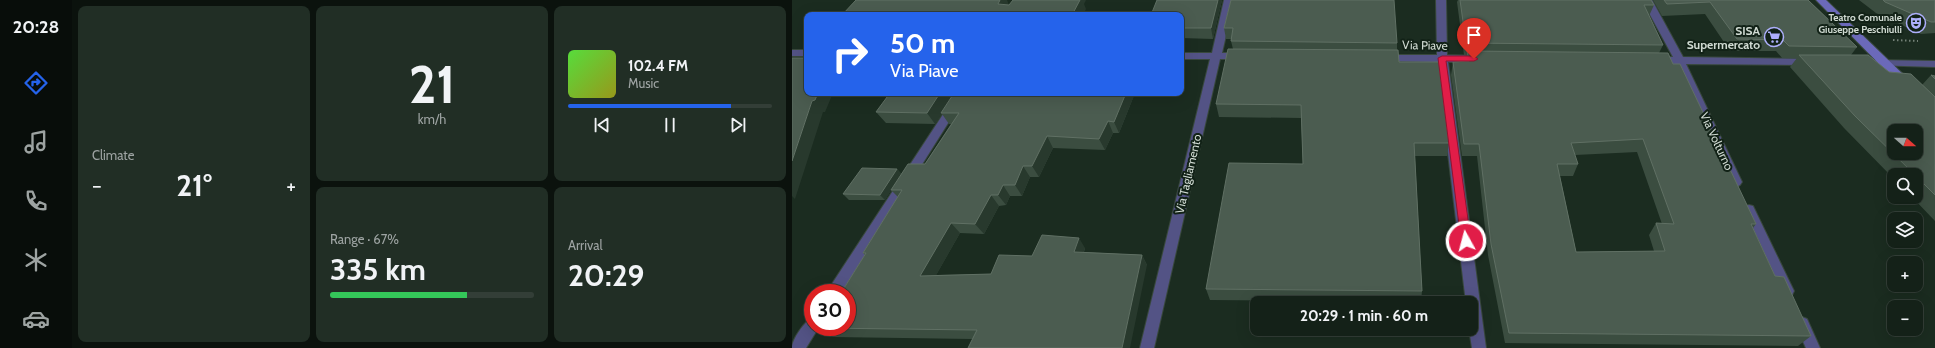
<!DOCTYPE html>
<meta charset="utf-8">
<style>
body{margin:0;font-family:Cabin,sans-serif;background:#212e25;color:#f1f3f6;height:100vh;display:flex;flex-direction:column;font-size:15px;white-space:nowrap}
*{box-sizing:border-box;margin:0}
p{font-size:13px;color:#9da3a2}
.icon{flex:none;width:22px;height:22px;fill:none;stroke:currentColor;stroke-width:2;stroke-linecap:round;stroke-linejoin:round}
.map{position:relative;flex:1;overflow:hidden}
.side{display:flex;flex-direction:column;gap:6px;padding:6px;background:#0b120d;width:720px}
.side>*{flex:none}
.top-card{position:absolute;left:12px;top:12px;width:380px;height:84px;border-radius:8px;box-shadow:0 4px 16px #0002,0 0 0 1px #333e37;background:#2563eb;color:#fff;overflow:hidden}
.needle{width:26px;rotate:111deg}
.buttons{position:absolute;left:1095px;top:124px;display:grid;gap:8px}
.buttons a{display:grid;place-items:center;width:36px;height:36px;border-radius:8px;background:#142118;box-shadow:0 4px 16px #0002,0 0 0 1px #333e37;font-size:20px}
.speed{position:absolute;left:12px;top:284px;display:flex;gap:8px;font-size:20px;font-weight:700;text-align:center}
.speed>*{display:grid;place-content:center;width:52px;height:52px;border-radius:50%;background:#142118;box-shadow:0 4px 16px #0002,0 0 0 1px #333e37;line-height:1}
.speed .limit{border:6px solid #d22;background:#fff;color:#111}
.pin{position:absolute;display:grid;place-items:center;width:34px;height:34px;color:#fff;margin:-41px -17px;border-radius:50% 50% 50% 0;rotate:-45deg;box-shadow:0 0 4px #0007}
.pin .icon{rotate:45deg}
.me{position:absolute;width:44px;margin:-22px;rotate:353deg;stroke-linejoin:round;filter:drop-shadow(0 0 3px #0008)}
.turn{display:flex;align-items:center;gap:14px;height:84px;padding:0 20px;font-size:18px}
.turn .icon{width:52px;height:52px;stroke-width:2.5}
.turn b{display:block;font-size:28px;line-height:34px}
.big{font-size:30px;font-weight:700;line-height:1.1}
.side .tile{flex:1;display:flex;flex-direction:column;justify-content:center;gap:6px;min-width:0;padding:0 14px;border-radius:8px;background:#212e25}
.side .dial{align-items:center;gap:0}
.dial b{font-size:52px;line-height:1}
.song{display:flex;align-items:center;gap:12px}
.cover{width:48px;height:48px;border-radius:6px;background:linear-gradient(135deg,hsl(110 70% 55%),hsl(60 70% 35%))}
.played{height:4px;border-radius:2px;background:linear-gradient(90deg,#2563eb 80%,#333e37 80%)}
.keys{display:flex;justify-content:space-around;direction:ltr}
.heat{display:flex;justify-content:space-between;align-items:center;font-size:22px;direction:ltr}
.charge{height:6px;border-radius:3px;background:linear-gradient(90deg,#34c759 67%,#333e37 0)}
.side .tiles{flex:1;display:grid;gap:6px;grid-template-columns:repeat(3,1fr)}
.tile:first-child{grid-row:span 2}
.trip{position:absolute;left:458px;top:296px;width:228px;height:40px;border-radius:8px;background:#142118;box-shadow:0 4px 16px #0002,0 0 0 1px #333e37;font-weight:700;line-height:40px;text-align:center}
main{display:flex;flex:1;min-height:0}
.tab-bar{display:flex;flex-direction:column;width:72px;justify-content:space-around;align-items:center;background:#080d0a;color:#9da3a2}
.tab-bar .icon{width:28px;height:28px}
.tab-bar .selected{color:#2563eb}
.tab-bar b{font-size:18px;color:#f1f3f6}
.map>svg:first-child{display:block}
</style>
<main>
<nav class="tab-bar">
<b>20:28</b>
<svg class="icon selected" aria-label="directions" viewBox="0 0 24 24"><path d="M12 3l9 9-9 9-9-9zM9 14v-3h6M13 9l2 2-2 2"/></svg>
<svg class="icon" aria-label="music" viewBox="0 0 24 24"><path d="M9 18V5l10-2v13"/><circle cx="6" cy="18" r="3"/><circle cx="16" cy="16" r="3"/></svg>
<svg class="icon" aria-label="phone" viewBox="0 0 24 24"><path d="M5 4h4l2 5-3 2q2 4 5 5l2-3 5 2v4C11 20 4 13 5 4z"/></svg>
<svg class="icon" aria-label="climate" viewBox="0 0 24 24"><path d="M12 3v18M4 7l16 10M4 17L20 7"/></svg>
<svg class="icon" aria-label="car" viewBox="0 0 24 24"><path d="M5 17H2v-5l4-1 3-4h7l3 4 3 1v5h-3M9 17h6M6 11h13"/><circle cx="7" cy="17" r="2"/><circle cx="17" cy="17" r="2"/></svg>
</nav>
<section class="side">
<div class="tiles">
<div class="tile"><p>Climate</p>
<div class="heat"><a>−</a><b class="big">21°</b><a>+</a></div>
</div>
<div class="tile dial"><b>21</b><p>km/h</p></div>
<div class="tile">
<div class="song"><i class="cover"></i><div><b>102.4 FM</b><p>Music</p></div></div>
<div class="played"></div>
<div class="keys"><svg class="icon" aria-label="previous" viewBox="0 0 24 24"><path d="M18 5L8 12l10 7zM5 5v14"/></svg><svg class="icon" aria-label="pause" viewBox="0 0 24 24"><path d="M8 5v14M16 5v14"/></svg><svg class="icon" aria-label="next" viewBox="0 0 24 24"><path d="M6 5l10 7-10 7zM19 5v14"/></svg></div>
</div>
<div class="tile"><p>Range · 67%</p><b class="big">335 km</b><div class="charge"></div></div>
<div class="tile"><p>Arrival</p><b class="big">20:29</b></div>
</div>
</section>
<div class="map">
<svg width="1143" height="348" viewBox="0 0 1143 348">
<rect width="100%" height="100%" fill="#1b2c20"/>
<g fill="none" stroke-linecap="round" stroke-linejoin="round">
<defs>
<path id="street" d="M432,0H442L430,53H450L455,56L450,59H428L362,348H348L418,59H389V53H420Z
M644,0H654L655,55L690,56L695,59L690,62H656L694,348H680L677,329H679V303H674L645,62L590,61L585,58L590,55H645Z
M850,0H860L891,57L1018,59L1023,62L1018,65L894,64L950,182L948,185L944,187L940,185L938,182L884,64L864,63L859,60L864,57H881Z
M0,50H15V56H0Z
M1084,60L1143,61V67L1080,65L1079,63Z
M165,93H175L49,293H34Z
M957,205L961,206L1000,287L1002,291L1000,295L995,297L990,295L951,210L953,206Z
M21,317V327H27L14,348H0C0,339 13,321 21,317Z
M1010,317L1015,319L1028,348H1014L1003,324L1005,319Z"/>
<path id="secondary" d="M1024,0H1034L1117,80L1118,83L1117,86H1109Z"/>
</defs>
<use href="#street" stroke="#38483c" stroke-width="2"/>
<use href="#secondary" stroke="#38483c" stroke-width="2"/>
<path stroke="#748177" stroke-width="2" stroke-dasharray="1.5 2.5" stroke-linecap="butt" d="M1101,40L1126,41"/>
<use href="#street" fill="#535385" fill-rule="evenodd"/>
<use href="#secondary" fill="#6b69ba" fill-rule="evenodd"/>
</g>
<path fill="#3b4d40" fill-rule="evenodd" d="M430,0L421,39L389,38V15Z
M439,0L605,43V50L607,62L657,143L655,156H623L630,291L629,302L418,300L414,289L511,164L509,118L427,117L424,104L441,49L439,41V39H434L432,28Z
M666,0H859L862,5L857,16L871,45L867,53L881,64L964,224L961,228L983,276L1019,336L1006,346L713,343L696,255L685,156H670L659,75L661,62L674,61L675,55H672L665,2ZM845,152L870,224L864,223L857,235L862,251L784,252L768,176H781L786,164L783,155Z
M861,0H1016L1065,47L1059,55L1097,72L1130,85L1139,75L1143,76V221L1120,197H1124V175H1102V179L1052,128L998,67L1005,58H990L984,51H938L913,14L870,16Z
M1067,0H1143V33L1129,34L1084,13Z
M98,93H343L327,133H321L313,150L261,148L247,177H238L230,196H218L214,205L207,206L192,234L168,233L144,275L199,274L240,256L293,248L292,252L350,255L355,265L180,339L41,337L27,328L73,255L71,253L106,197L99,190L93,200H57L51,194L105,169L109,174L133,164L159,124H157L150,114L143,124L94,123L84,112Z"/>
<path fill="#28392d" d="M208,0H215L217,5L212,15L206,4Z
M286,0H294L292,4L294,9L291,15H280Z
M426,0H430L421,39L419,28Z
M26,93H41L33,112H31L3,199L0,196V161L20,101Z
M148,93H163L149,113L150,114L143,124L135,113Z
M334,93H343L327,133L322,122Z
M316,121L321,133L313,150L307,139Z
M255,136L261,148L247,177L240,166Z
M231,166L238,177L230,196L223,185Z
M105,169L110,174L93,200L88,195Z
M211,185L218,196L214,205L206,195Z
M199,195L207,206L192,234L183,224Z
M159,223L168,233L138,286L128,276Z
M287,238L293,248L288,262L282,252Z
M350,255L355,265L338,348H330Z"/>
<path fill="#4b5c50" stroke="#607064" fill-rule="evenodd" d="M64,0H208L206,4L217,5L221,0H288L280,15H50Z
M365,0H426L419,28H389V15H359Z
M439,0H602L605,43L439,41L441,28H432Z
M668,0H859L862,5H852L871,45L674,43Z
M872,0H1016L1065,47L997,46L991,40L945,39L918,2L875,4Z
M1091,0H1143V22H1139L1093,2Z
M436,49L606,50L607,62H647L657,143H622L630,291L414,289L437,163L511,164L509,105L424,104Z
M675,51L876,53L881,64H888L964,224H959L983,276L992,277L1019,336L717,333L699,244L687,144H672L661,62L677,61ZM851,139L882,224L864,223L873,251L784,252L765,164H786L779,143Z
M15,54V93H26L23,100L20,101L0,161V58H11Z
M1007,55H1076L1097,72L1119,74L1143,97V195L1124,176V175H1123L1063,116ZM1102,131H1124V153H1102Z
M1139,75L1143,76V79Z
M98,93H148L135,113L84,112Z
M162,93H334L322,122L316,121L307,139L255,136L240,166H231L223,185H211L206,195H199L183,224L159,223L128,276L199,274L207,255L240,256L250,235L287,238L282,252L350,255L330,348H176L185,330L27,328L28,327H55V293H49L74,253H71L110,190H99L116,164H133L167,113H149Z
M70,168L105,169L88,195L51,194Z"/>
<path fill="#e11d48" stroke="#92132f" d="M650,56H682L686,59L682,61H654L679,241L674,245L669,241L646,58Z"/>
<defs>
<symbol id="theatre-ring" viewBox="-11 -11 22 22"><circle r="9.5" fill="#122217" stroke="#adaffb" stroke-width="1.5"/><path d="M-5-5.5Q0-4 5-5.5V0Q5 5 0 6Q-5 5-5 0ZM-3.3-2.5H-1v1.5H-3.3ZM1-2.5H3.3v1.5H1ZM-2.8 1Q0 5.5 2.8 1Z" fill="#adaffb"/></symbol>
<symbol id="supermarket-ring" viewBox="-11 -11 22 22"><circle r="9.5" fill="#122217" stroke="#adaffb" stroke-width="1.5"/><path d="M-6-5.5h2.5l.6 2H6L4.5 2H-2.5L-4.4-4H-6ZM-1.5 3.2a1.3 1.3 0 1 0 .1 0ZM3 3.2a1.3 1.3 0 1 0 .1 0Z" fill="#adaffb"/></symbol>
</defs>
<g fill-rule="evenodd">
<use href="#theatre-ring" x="1113" y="12" width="22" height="22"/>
<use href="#supermarket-ring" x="971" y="26" width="22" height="22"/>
</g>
<g text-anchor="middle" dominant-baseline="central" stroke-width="4" stroke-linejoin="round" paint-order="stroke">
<g font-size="10" font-weight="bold" fill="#d0dad2" stroke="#122217" text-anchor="end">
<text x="1110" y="17">Teatro Comunale<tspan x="1110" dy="12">Giuseppe Peschiulli</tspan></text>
</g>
<g font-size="12" font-weight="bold" fill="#d0dad2" stroke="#122217" text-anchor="end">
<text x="968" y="30">SISA<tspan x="968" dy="14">Supermercato</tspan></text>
</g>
<g font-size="12" fill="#d0dad2" stroke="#122217">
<text transform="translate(633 45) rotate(1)">Via Piave</text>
<text transform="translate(925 141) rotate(65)">Via Volturno</text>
<text transform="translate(396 174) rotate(-77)">Via Tagliamento</text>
</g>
</g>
</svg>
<div class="buttons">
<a><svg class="needle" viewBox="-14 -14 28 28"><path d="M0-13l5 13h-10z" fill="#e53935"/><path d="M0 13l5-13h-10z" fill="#9da3a2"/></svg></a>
<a><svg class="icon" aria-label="search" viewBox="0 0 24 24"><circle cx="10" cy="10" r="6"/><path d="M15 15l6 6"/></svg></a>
<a><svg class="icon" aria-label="layers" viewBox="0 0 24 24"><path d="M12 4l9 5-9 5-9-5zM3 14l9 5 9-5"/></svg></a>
<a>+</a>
<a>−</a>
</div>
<div class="speed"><div class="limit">30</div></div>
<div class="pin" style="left:682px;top:59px;background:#d93025"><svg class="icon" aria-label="arrive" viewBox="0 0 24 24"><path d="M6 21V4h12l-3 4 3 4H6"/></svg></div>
<svg class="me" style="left:674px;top:241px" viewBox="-20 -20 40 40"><circle r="17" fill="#e11d48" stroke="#fff" stroke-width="3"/><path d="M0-11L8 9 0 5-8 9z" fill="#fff"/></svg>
<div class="trip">20:29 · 1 min · 60 m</div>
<div class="top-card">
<div class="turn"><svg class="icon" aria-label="right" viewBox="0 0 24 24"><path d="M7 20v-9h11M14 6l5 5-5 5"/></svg><div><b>50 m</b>Via Piave</div></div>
</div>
</div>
</main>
